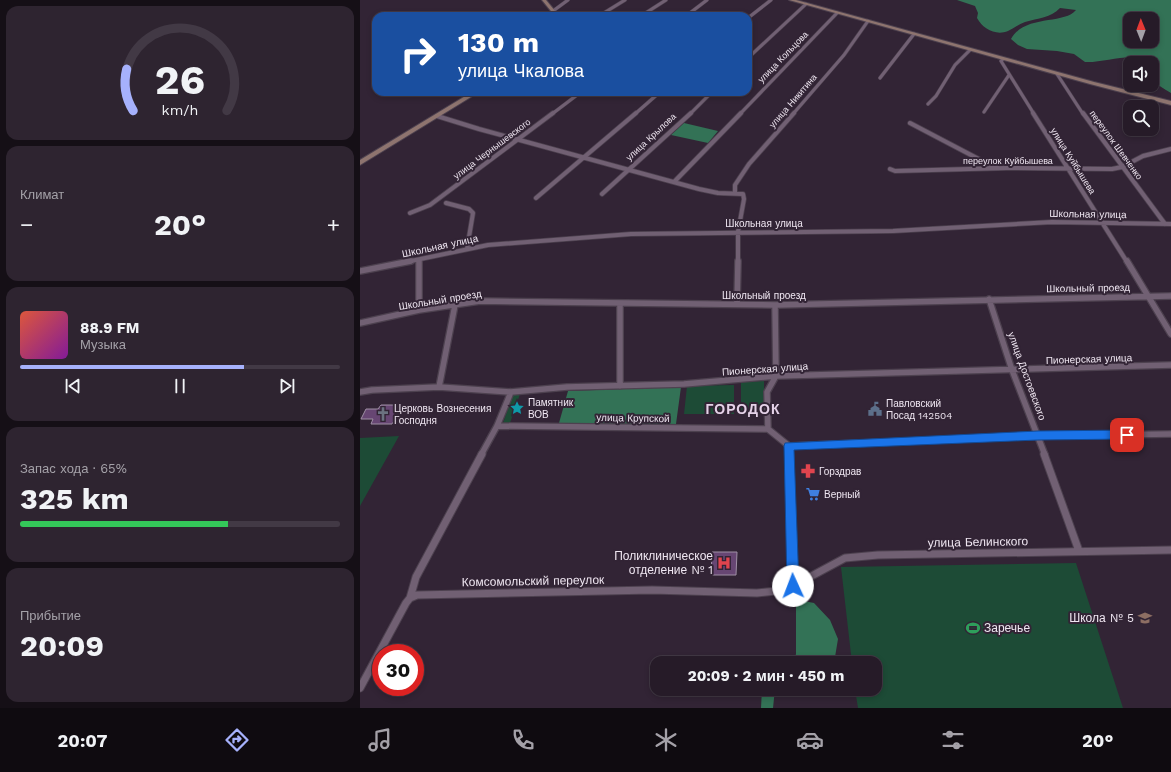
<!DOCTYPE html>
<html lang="ru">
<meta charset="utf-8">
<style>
body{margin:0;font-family:"Work Sans",sans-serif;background:#2e2430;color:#f1f3f6;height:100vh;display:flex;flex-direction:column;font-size:15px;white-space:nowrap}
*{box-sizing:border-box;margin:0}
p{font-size:13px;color:#a4a1a8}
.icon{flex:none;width:22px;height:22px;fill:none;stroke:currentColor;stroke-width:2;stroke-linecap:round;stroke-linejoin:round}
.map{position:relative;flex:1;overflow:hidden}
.side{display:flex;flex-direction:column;gap:6px;padding:6px;background:#150f16;width:360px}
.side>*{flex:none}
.top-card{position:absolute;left:12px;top:12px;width:380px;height:84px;border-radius:12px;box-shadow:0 2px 6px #0003,0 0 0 1px #423945;background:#1a4fa0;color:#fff;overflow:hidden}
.needle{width:26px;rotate:359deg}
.fabs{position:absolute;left:763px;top:12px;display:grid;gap:8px}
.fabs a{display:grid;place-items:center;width:36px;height:36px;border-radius:8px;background:#261b28;box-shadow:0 2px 6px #0003,0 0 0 1px #423945;font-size:20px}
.speed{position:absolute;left:12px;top:644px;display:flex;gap:8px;font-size:20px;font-weight:700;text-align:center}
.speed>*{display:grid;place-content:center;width:52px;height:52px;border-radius:50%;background:#261b28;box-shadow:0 2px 6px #0003,0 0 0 1px #423945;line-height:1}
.speed .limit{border:6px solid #d22;background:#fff;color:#111}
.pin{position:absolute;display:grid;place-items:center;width:34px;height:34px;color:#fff;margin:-17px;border-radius:8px;box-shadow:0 2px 6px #0006}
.me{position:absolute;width:44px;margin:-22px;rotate:358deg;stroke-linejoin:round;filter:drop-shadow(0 0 3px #0008)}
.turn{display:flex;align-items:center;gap:14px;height:84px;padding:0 20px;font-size:18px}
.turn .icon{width:52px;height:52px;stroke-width:2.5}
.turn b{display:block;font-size:28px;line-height:34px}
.big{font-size:30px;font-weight:700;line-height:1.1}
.side .card{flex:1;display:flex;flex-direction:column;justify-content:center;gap:6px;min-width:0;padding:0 14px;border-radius:12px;background:#2e2430}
.side .dial{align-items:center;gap:0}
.dial svg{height:104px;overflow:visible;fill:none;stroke:#423945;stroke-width:7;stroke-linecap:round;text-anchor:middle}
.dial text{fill:#f1f3f6;stroke:none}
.song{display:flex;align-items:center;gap:12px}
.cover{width:48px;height:48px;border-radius:6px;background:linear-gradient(135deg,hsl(10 70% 55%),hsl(290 70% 35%))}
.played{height:4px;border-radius:2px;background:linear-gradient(90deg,#a6b1fc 70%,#423945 70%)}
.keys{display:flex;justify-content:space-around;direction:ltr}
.heat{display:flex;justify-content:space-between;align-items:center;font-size:22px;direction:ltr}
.charge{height:6px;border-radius:3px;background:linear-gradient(90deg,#34c759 65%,#423945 0)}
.trip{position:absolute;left:290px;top:656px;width:232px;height:40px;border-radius:12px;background:#261b28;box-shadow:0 2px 6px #0003,0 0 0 1px #423945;font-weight:700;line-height:40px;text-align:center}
.tabs{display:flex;height:64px;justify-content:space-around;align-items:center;background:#0f0b10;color:#a4a1a8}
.tabs .icon{width:28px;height:28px}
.tabs .current{color:#a6b1fc}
.tabs b{font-size:18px;color:#f1f3f6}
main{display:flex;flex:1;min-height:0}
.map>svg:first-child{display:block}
</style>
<main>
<section class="side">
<div class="card dial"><svg viewBox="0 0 100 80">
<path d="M14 69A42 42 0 1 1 86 69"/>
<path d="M14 69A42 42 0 0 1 9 37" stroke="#a6b1fc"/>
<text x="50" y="56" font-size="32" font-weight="700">26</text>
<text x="50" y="72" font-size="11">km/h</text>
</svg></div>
<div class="card"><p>Климат</p>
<div class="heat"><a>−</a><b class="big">20°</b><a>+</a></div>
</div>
<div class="card">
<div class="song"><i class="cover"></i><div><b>88.9 FM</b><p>Музыка</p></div></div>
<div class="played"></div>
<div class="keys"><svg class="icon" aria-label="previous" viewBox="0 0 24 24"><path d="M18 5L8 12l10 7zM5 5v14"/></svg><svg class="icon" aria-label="pause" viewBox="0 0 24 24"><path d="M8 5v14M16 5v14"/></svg><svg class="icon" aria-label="next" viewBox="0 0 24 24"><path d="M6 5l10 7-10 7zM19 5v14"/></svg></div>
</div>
<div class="card"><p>Запас хода · 65%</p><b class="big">325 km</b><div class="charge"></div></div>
<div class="card"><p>Прибытие</p><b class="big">20:09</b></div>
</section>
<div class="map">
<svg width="811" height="708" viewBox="0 0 811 708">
<rect width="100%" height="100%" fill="#322435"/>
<path fill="#1d4b36" d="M404,381V414L381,415V382Z
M374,385V414H324L327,386Z
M153,394H160L150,423H143Z
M39,436L0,506V438Z
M716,563L763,708H498L495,689H515V663H492L481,567Z"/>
<path fill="#337256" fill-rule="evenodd" d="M597,0H811V93C795,83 792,83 792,63C774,50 746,63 725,62L714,54L697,51L667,49L658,45L651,39C665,14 704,25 716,10L700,8C691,18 678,18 665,22C659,24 654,28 648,31C636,36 623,29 617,18L618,13L615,6ZM770,19H792V41H770Z
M324,123L358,131L348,143L311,135Z
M321,387L316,424L199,423L208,391Z
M444,601L454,603L470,620L478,639L474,663H433L436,654V603Z
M402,689H415L413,708H401Z"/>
<path fill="#674673" stroke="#9f8fa5" d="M21,405H42L40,408L41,415L35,419L32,424H11L13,419H1L6,409H18Z
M352,552H377L376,575H351Z"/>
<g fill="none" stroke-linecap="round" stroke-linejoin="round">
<defs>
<path id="street-far3" d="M193,11L208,0
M239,16L265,0
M281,16L306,0
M326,16L347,0
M388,18L411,0
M388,58L446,4
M643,59L641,61L674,114
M697,74L723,114
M520,78L554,34
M568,104L576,96L595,65L610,50
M624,112L649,75
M192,114L221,92
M275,114L300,92
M330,114L352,92
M380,114L477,13
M433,114L484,55L508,21"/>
<path id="street-far2" d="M673,113L767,262
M723,113L805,224
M77,116L119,129L339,189L358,193L383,194L384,199L378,232V262
M550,123L632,166L637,167
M530,169L535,171L647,168L752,169L762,167L783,156L811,149
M315,181L381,113
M375,193V185L389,164L434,113
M242,194L331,113
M176,198L276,113
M86,203L109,209L113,213L107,249
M50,213L70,205L193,113
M59,260V262
M46,262L128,245L271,234L533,231L692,222L811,224"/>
<path id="street-far1" d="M59,261V310
M767,261L811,334
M0,271L51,261
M629,299L652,370L685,455
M260,303V386
M377,304L378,261
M0,323L59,310L120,301L415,305L811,296
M79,387L95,305
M0,392L12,390L79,387L151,392L207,387L324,384L416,376L811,365
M137,426L408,429L429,446V455
M408,429L407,392L416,376L415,305
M429,446L678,436L811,434
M121,455L137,426L151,392"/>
<path id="street" d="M429,454L433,586
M684,454L719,551
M50,598L56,577L122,454
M0,688L46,603L50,598L57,595L292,590L397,593L416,591L433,586L485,558L518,555L811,550"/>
<path id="secondary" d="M182,0H186L199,16H195Z
M429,0H436L734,82L811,101V105L730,84Z
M112,92H119L0,165V160Z"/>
</defs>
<use href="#street-far3" stroke="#4d414f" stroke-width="4"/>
<use href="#street-far2" stroke="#4d414f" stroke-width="5.5"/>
<use href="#street-far1" stroke="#4d414f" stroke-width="8"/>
<use href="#street" stroke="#4d414f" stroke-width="9"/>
<use href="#secondary" stroke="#4d414f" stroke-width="2"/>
<use href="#street-far3" stroke="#716073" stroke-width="3"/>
<use href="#street-far2" stroke="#716073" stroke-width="4"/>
<use href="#street-far1" stroke="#716073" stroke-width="5.5"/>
<use href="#street" stroke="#716073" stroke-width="7"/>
<use href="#secondary" fill="#8e746f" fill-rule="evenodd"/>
</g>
<path fill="#1a73e8" stroke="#114b97" d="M767,430L770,432L772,435L770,438L767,439L678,440L434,450L439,586L437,590L433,592L429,590L427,586L424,446L425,443L678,431Z"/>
<defs>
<symbol id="sight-bare" viewBox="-9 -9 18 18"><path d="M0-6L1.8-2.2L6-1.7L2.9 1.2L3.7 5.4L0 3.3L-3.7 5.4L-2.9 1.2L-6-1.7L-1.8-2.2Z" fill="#0f9aa8" stroke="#322435" stroke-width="2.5" paint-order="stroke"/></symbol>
<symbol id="civic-bare" viewBox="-9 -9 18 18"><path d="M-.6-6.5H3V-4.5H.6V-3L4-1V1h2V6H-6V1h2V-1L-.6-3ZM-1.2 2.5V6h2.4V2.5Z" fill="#5c6f8a" stroke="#322435" stroke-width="2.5" paint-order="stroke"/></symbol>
<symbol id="church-bare" viewBox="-9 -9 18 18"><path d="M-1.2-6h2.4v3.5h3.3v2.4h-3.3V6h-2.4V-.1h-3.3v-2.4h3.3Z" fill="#6b7280" stroke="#322435" stroke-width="2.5" paint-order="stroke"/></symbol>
<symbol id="pharmacy-bare" viewBox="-9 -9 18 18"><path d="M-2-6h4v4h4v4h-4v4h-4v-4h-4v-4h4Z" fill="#e0444e" stroke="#322435" stroke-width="2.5" paint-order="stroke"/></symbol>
<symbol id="supermarket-bare" viewBox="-9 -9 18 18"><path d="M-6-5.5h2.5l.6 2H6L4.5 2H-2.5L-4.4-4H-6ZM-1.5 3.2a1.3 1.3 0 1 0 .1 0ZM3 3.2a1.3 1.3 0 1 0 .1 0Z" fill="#3f7fe0" stroke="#322435" stroke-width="2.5" paint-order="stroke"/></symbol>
<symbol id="hospital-bare" viewBox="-9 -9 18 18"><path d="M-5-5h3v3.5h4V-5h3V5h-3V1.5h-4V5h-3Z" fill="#e0444e" stroke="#322435" stroke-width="2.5" paint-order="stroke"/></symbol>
<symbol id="school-bare" viewBox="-9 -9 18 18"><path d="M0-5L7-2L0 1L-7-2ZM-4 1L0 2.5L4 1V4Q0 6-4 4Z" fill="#8d6e63" stroke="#322435" stroke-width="2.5" paint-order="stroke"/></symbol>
<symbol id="stadium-bare" viewBox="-9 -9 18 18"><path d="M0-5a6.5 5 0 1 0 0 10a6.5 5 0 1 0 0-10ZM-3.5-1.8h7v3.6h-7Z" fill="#2e9e5b" stroke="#322435" stroke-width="2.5" paint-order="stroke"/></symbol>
</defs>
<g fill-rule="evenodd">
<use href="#sight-bare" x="147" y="398" width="20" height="20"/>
<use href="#civic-bare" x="505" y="399" width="20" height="20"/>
<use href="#church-bare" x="13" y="404" width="20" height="20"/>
<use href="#pharmacy-bare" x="438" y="461" width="20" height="20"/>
<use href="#supermarket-bare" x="443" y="484" width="20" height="20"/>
<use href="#hospital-bare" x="354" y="553" width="20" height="20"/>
<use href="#school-bare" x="775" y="608" width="20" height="20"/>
<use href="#stadium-bare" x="603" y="618" width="20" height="20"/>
</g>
<g text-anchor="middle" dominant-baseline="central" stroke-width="4" stroke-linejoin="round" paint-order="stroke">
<g font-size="9" fill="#efe6f1" stroke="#322435">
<text transform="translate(423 57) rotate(-46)">улица Кольцова</text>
<text transform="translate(433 101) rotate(-49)">улица Никитина</text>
<text transform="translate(291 137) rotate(-43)">улица Крылова</text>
<text transform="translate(756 145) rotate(54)">переулок Шевченко</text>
<text transform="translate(132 149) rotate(-37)">улица Чернышевского</text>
<text x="648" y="161">переулок Куйбышева</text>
<text transform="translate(713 161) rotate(58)">улица Куйбышева</text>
</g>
<g font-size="10" fill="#efe6f1" stroke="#322435">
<text transform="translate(728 214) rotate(1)">Школьная улица</text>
<text x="404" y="223">Школьная улица</text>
<text transform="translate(80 246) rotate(-12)">Школьная улица</text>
<text transform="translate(728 288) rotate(-1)">Школьный проезд</text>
<text x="404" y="295">Школьный проезд</text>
<text transform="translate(80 300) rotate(-9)">Школьный проезд</text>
<text transform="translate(729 359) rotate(-2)">Пионерская улица</text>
<text transform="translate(405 369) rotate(-4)">Пионерская улица</text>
<text transform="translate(667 376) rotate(70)">улица Достоевского</text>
<text transform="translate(273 418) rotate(1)">улица Крупской</text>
</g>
<g font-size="10" fill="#efe6f1" stroke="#322435" text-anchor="start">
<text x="168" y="402">Памятник<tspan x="168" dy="12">ВОВ</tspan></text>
<text x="526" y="403">Павловский<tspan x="526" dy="12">Посад 142504</tspan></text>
<text x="34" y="408">Церковь Вознесения<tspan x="34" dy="12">Господня</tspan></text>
<text x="459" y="471">Горздрав</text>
<text x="464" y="494">Верный</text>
</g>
<g font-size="12" fill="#efe6f1" stroke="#322435">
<text transform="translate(618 542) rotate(-1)">улица Белинского</text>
<text transform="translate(173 581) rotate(-1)">Комсомольский переулок</text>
</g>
<g font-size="12" fill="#efe6f1" stroke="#322435" text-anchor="end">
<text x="353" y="556">Поликлиническое<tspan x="353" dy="14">отделение № 1</tspan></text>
<text x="774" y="618">Школа № 5</text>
<text x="624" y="628" text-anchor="start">Заречье</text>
</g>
<g font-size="14" font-weight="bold" letter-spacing="1" fill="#e5d2e8" stroke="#322435">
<text x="383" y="409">ГОРОДОК</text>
</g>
</g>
</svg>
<div class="fabs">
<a><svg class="needle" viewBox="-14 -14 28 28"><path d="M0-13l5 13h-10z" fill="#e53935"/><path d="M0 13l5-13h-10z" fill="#a4a1a8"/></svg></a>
<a><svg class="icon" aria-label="sound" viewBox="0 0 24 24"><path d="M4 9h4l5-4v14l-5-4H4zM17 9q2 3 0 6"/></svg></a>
<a><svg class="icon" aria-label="search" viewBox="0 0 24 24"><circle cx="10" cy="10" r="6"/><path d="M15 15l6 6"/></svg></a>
</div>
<div class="speed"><div class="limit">30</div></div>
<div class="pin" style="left:767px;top:435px;background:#d93025"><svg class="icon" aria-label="arrive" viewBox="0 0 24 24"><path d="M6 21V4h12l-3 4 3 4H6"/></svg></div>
<svg class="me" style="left:433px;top:586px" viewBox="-20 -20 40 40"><circle r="19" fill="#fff"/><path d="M0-13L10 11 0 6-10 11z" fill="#1a73e8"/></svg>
<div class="trip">20:09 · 2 мин · 450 m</div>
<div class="top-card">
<div class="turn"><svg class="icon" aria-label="right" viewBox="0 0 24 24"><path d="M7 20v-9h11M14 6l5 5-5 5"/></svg><div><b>130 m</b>улица Чкалова</div></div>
</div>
</div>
</main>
<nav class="tabs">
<b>20:07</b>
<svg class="icon current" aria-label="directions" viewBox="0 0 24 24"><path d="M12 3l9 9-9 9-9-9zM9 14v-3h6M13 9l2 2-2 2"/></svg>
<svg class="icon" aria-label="music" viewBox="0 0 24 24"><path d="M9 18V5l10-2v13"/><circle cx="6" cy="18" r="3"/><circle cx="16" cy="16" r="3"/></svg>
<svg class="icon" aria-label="phone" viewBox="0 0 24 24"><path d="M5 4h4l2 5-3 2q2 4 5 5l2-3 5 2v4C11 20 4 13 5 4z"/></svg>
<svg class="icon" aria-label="climate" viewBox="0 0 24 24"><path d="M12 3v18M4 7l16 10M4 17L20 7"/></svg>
<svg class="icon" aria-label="car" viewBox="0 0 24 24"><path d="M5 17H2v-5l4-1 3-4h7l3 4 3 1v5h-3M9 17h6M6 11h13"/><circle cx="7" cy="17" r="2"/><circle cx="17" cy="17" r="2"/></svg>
<svg class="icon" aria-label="filters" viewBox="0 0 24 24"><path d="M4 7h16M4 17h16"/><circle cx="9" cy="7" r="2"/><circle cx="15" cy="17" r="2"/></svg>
<b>20°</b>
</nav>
